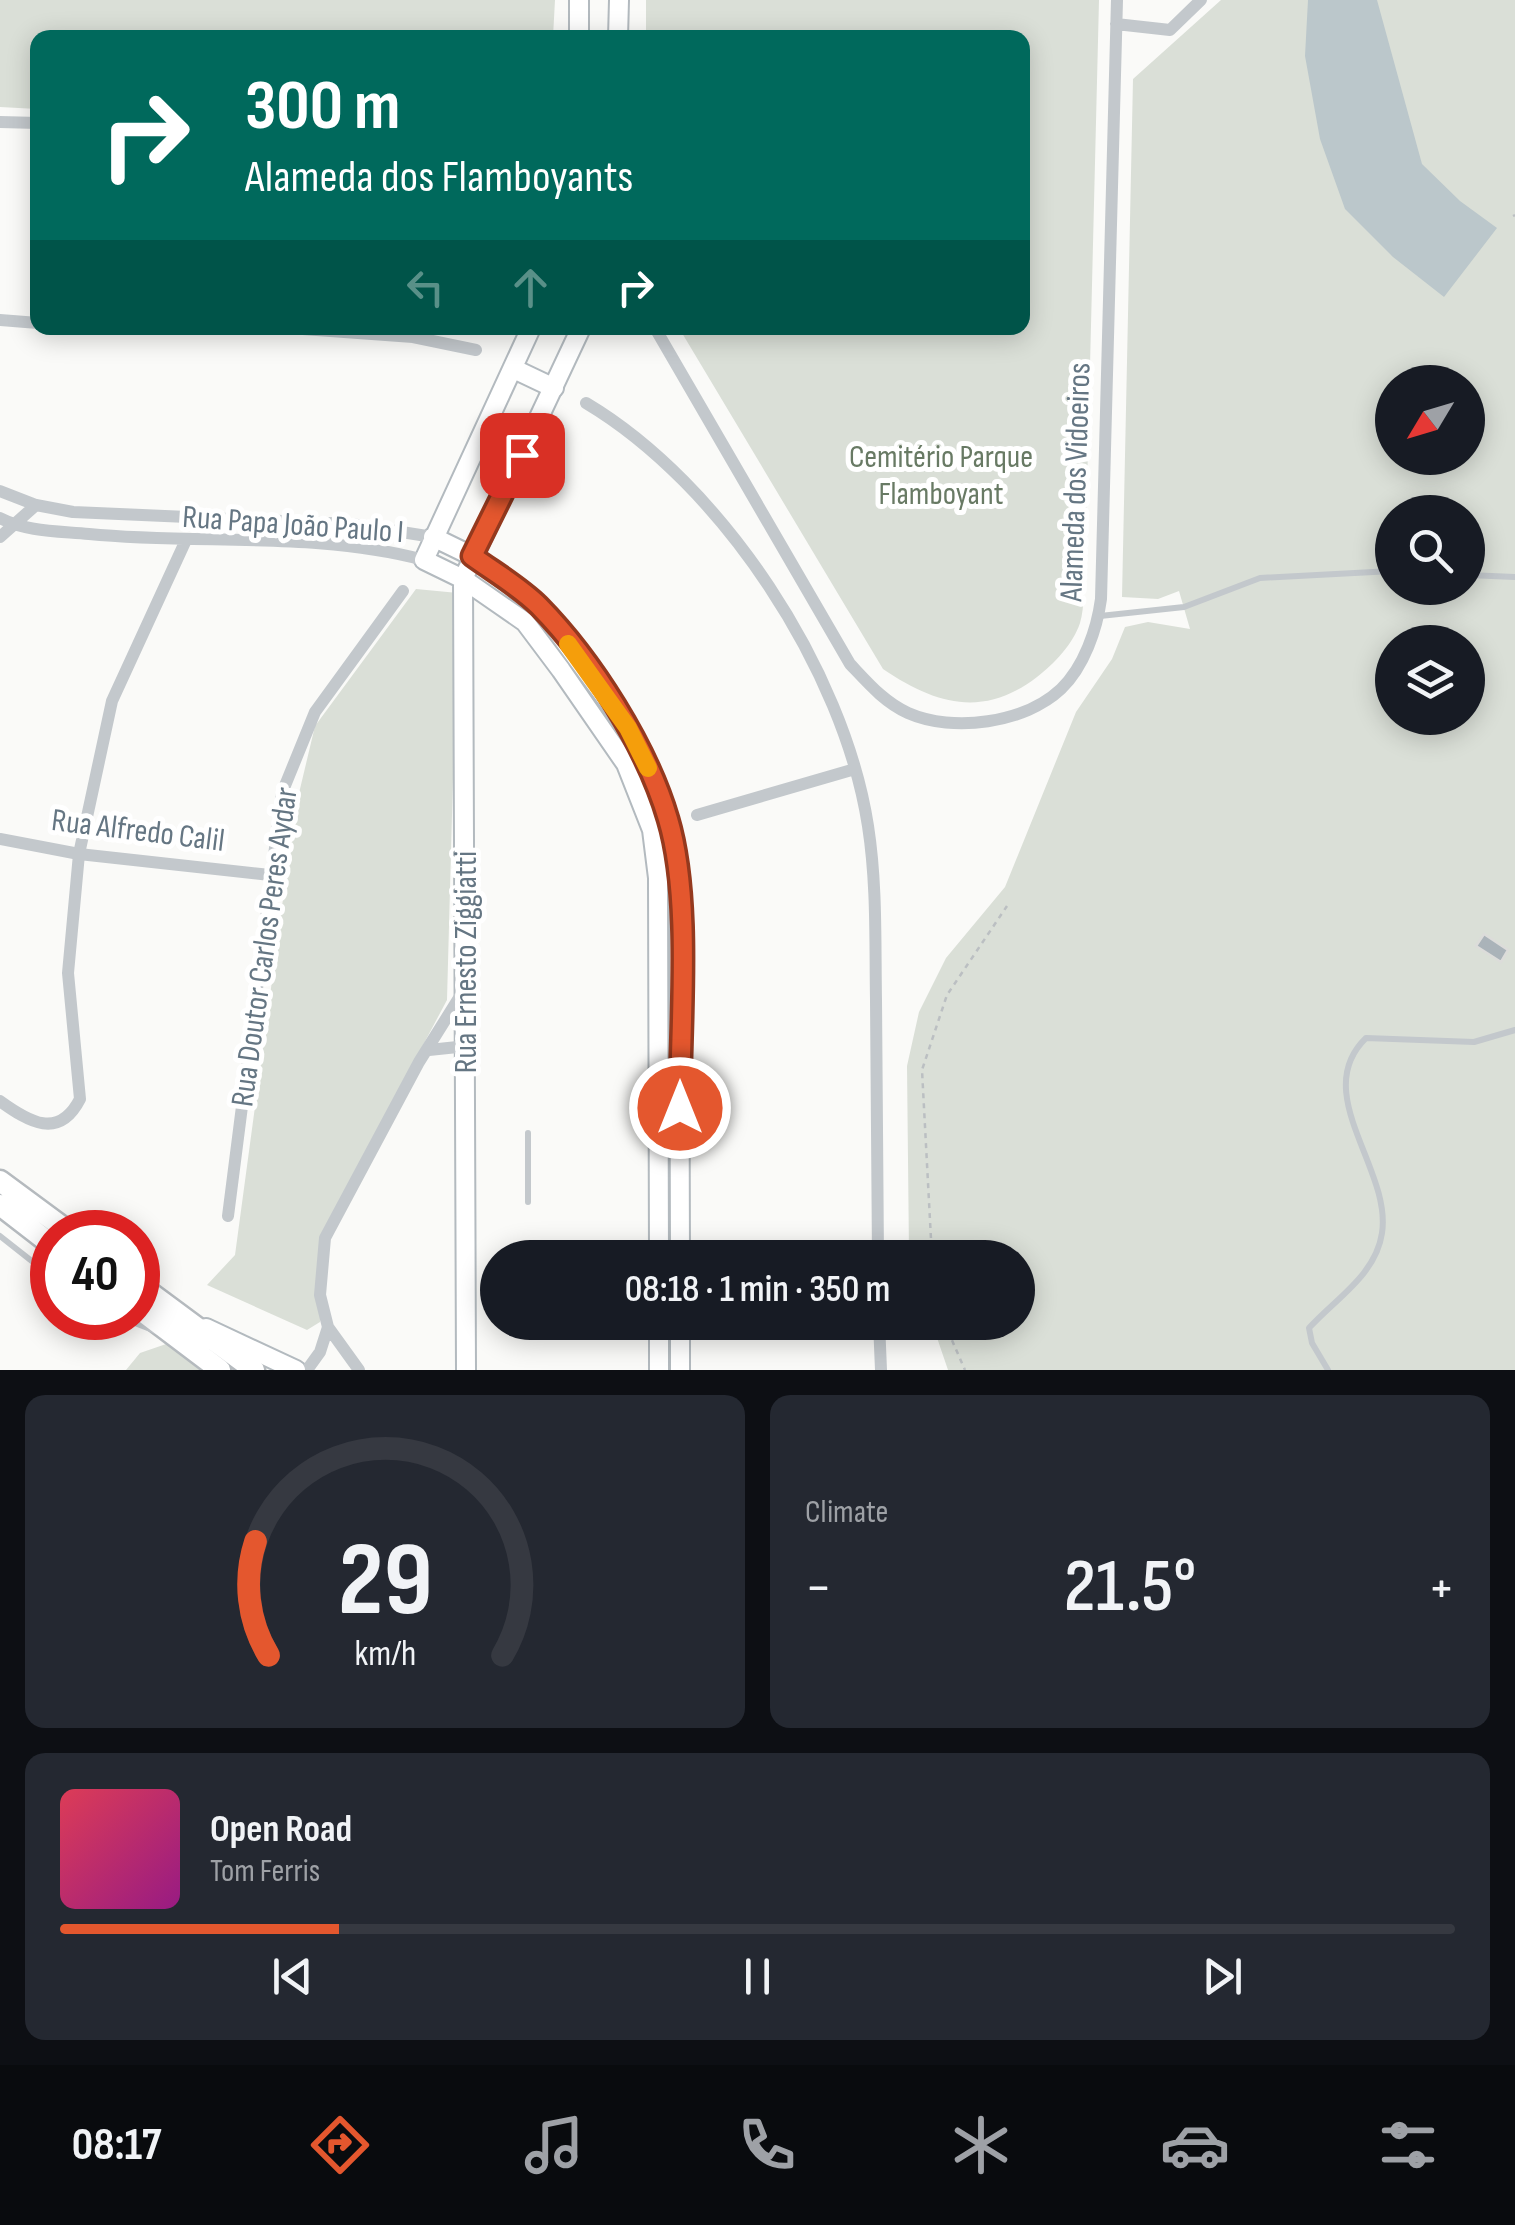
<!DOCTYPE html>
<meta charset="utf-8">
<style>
body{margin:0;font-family:"Sofia Sans Condensed",sans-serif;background:#242831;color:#f1f3f6;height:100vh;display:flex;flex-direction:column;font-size:38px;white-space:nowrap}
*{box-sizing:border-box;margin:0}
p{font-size:32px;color:#9ea1a6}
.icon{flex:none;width:55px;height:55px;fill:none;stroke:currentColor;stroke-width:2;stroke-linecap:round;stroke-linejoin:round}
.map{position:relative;height:1370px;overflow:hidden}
.panel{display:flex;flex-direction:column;gap:25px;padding:25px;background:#0d0f14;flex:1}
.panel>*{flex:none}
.top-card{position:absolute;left:30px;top:30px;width:1000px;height:305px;border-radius:20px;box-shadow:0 5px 25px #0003;background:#00695c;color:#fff;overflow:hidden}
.needle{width:65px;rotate:232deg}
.fabs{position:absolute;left:1375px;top:365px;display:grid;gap:20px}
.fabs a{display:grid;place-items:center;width:110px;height:110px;border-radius:50%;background:#171b24;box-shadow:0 5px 25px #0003;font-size:50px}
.speed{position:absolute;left:30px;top:1210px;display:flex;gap:20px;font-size:50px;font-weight:700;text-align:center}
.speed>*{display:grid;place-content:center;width:130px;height:130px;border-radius:50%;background:#171b24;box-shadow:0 5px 25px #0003;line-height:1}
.speed .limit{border:15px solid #d22;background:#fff;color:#111}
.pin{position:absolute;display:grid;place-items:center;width:85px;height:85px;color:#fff;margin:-42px;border-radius:20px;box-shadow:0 5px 15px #0006}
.me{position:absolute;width:110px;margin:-55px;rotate:0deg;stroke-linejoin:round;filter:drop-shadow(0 0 8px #0008)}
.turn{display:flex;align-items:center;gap:35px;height:210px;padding:0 50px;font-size:45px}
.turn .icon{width:130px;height:130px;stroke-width:2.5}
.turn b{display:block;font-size:70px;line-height:85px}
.lanes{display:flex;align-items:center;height:95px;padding:0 50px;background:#0003;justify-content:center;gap:50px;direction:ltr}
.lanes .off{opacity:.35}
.big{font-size:75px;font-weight:600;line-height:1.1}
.panel .widget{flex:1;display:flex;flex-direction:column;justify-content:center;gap:15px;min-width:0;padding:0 35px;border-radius:20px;background:#242831}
.panel .dial{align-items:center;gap:0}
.dial svg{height:260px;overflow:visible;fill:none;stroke:#363941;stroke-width:7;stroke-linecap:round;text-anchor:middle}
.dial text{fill:#f1f3f6;stroke:none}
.song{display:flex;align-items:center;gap:30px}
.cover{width:120px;height:120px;border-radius:15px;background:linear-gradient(135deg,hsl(350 70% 55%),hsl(310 70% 35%))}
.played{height:10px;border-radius:5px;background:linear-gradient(90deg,#e4572e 20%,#363941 20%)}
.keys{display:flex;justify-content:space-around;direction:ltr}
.heat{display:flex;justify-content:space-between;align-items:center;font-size:55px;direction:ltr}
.panel .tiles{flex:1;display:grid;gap:25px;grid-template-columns:1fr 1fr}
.widget:last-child{grid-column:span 2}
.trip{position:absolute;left:480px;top:1240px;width:555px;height:100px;border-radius:50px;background:#171b24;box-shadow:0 5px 25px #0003;font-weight:600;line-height:100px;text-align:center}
.dock{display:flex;height:160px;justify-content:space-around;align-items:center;background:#090b0e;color:#9ea1a6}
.dock .icon{width:70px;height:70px}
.dock .active{color:#e4572e}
.dock b{font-size:45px;color:#f1f3f6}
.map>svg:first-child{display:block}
</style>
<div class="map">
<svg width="1515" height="1370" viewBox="0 0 1515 1370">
<rect width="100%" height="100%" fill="#fafaf8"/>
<path fill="#dadfd7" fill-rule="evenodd" d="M0,0H555L553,37L38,38L37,109L0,107Z
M646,0H1099L1085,570C1083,586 1085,607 1080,623C1073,644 1054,664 1037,677C984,718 936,705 883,669L679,328H1022V38L646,37Z
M1221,0H1515V1370H948L932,1323L1018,1322V1258H910L909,1254L907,1066L919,1012L946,958L1005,887L1076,712L1112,659L1125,627L1148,622L1190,629L1179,591L1158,599L1122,597L1133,79ZM1392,382H1468V458H1392ZM1392,512H1468V588H1392ZM1392,642H1468V718H1392Z
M416,589L458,593L447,1000L322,1235L320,1322L307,1330L207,1285L235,1255L295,810L315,726Z
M169,1343L204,1370H126L140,1353Z"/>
<path fill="#bbc7cb" d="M1308,0H1377L1422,164L1460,201L1497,228L1444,297L1393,257L1345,209L1320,139L1305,56Z"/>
<path fill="#aab3b9" stroke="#dcdcda" stroke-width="2.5" d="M1484,934L1508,950L1501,962L1476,946Z"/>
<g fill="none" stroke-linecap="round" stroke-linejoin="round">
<defs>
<path id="secondary" d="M579,38V0
M618,38L619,0
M531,328L424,560L463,579L525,622L561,670L626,764L652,830L658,878L659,1258
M514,369L554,388
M433,537L472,556L538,605L628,728L669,822L679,889L680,1258
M659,1322V1370
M680,1322V1370
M206,1328L296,1370
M466,1370L463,579L581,328"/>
<path id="primary" d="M0,1181L69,1232
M0,1205L52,1245
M138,1284L254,1370
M138,1308L220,1370"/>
</defs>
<use href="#secondary" stroke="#b3babf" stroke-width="22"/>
<use href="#primary" stroke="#b5babe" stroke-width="25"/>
<path stroke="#bbbfc2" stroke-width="2.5" stroke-dasharray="5 5" stroke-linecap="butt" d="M1513,216L1515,215
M932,1258L922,1070L947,995L1007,906
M944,1322L965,1370"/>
<path stroke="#c3c8cc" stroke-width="6" d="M1468,575L1515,577
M1100,616L1184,607L1260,578L1392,571
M528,1202V1133
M0,1236L52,1277
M122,1318L158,1332
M1328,1370L1312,1343L1309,1328C1335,1299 1376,1275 1382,1233C1392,1169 1309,1093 1366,1038L1474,1042L1515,1030"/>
<path stroke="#c3c8cc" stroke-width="12" d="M1116,24L1170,30L1201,0
M0,122L38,123
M0,320L38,323
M289,328L413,337L476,350
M655,328L850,664C868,683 884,702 908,713C953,733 1025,723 1061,689C1084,667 1097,629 1101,599L1117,0
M586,403C722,484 844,670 868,826C877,884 875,942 876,1000C876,1086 877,1172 878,1258
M0,491L36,505L73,512L351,524L433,537
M0,518C27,532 59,531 89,534C201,545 315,531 424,560
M0,537L36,505
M697,815L855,769
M0,839L79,854L270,875
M429,1050L467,1046
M0,1101C29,1122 59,1140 80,1099L68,973L79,854L112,701L186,540
M228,1216L282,793L315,712L403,591
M879,1322L881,1370
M307,1370L320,1352L328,1327
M359,1370L328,1327L320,1295L325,1238L419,1062L464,990"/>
<use href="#secondary" stroke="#fff" stroke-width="18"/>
<use href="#primary" stroke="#fff" stroke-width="20"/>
</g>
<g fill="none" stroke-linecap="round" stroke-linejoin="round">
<defs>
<path id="route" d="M522,455L472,556C494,572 520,587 539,606C592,660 647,747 668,819C692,899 680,1023 680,1108"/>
</defs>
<use href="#route" stroke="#94391e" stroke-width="25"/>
<use href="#route" stroke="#e4572e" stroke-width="18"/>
<path stroke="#f59e0b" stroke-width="18" d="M568,644L628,728L648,768"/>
</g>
<g text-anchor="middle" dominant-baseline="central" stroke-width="10" stroke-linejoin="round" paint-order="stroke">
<g font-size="32" fill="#687a64" stroke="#fff">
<text x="941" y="457">Cemitério Parque<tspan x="941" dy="37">Flamboyant</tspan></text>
</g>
<g font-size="32" fill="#657683" stroke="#fff">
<text transform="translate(1076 482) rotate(-88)">Alameda dos Vidoeiros</text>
<text transform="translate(293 525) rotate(4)">Rua Papa João Paulo I</text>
<text transform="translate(138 831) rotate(7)">Rua Alfredo Calil</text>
<text transform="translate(265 947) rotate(-82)">Rua Doutor Carlos Peres Aydar</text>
<text transform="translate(466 962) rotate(-90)">Rua Ernesto Ziggiatti</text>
</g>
</g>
</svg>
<div class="fabs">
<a><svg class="needle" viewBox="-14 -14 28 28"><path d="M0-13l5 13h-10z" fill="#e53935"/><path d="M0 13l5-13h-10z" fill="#9ea1a6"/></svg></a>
<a><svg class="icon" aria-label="search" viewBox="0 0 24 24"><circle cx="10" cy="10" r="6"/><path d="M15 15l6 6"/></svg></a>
<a><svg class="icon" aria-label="layers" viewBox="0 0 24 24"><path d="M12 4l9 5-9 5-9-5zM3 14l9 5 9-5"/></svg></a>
</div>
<div class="speed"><div class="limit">40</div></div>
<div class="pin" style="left:522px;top:455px;background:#d93025"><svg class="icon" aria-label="arrive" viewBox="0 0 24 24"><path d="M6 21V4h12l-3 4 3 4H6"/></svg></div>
<svg class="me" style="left:680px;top:1108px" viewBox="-20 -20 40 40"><circle r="17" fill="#e4572e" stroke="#fff" stroke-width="3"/><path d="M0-11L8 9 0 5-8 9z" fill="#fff"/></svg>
<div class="trip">08:18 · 1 min · 350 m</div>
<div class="top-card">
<div class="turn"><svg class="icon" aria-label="right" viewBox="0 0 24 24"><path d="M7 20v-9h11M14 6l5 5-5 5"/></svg><div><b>300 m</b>Alameda dos Flamboyants</div></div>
<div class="lanes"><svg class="icon off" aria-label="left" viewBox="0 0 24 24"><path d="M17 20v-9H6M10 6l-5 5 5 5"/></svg><svg class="icon off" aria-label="ahead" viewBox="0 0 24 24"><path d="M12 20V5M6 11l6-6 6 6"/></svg><svg class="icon" aria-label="right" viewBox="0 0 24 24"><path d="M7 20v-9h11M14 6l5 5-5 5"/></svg></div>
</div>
</div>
<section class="panel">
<div class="tiles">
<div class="widget dial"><svg viewBox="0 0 100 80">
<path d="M14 69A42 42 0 1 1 86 69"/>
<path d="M14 69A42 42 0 0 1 10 34" stroke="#e4572e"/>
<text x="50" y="56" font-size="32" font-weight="700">29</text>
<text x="50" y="72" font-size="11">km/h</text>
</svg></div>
<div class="widget"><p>Climate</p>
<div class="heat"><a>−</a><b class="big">21.5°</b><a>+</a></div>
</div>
<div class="widget">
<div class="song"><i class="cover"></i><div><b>Open Road</b><p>Tom Ferris</p></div></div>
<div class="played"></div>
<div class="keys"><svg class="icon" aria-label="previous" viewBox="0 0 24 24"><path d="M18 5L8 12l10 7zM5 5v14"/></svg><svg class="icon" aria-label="pause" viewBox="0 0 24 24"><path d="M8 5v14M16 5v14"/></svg><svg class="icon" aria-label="next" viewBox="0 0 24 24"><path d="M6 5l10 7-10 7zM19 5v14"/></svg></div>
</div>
</div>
</section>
<nav class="dock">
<b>08:17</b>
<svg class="icon active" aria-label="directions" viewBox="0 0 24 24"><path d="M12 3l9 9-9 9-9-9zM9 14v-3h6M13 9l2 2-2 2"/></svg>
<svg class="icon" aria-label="music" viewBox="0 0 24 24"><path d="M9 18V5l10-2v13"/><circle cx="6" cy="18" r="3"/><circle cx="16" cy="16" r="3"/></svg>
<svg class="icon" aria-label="phone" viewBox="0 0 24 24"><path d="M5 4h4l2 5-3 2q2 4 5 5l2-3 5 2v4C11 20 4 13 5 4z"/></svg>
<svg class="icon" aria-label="climate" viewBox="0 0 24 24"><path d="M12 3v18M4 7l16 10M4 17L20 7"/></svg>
<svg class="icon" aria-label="car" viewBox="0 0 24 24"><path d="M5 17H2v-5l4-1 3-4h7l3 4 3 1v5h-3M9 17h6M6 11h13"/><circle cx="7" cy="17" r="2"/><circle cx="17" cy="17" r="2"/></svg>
<svg class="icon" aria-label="filters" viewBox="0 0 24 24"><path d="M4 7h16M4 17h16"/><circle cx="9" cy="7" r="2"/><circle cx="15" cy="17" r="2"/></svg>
</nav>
